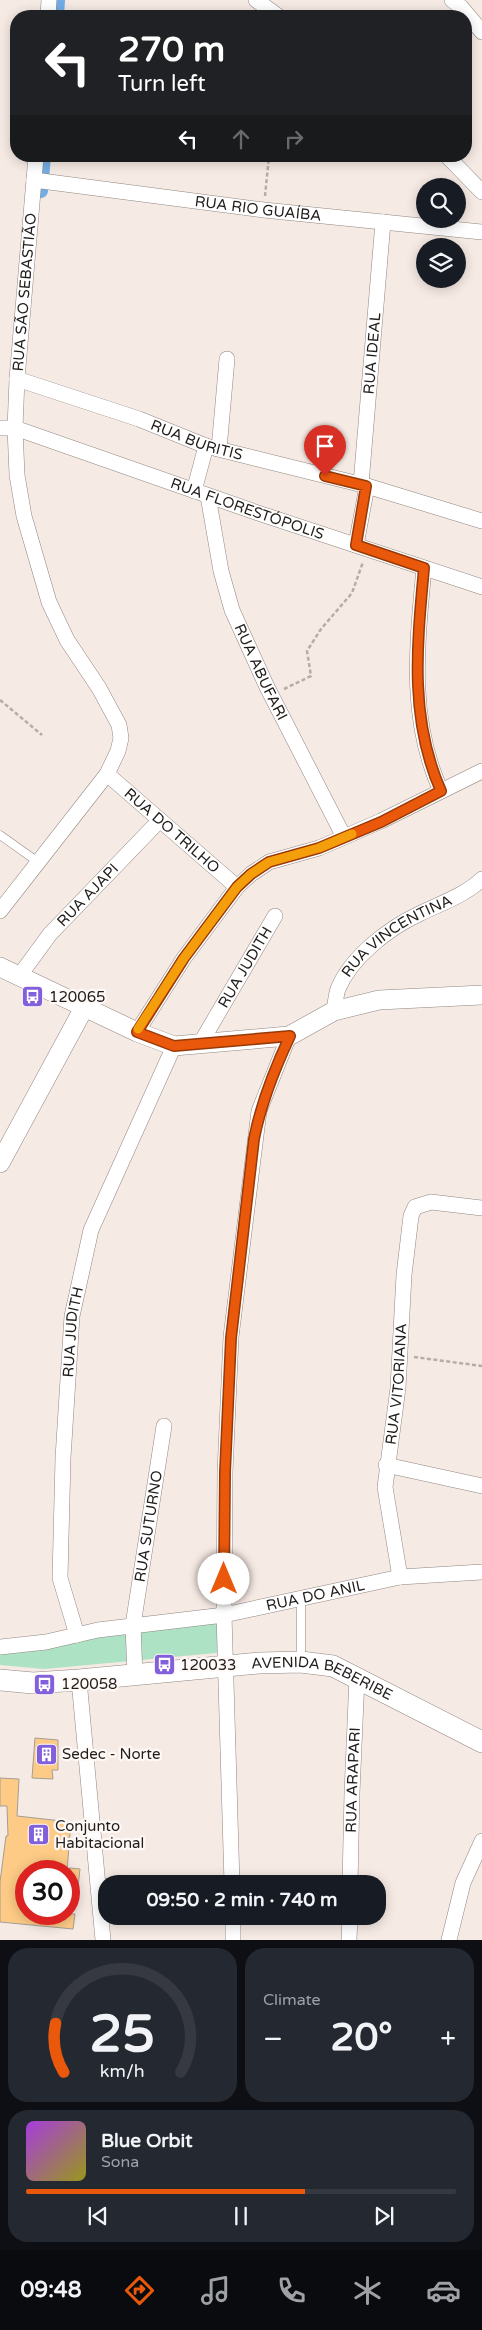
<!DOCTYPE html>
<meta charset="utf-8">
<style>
body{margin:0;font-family:"Varela Round",sans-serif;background:#242831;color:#f1f3f6;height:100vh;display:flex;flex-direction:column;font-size:19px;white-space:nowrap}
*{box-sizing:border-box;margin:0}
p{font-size:16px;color:#9ea1a6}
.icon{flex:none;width:28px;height:28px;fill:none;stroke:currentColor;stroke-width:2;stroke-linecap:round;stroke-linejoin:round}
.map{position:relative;height:1940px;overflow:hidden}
.drawer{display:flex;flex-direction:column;gap:8px;padding:8px;background:#0d0f14;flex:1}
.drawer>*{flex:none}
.hud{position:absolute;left:10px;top:10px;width:462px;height:152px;border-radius:20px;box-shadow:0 2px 12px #0003;background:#202124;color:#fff;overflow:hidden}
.controls{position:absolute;left:416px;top:178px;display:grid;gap:10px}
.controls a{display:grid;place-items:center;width:50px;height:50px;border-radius:50%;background:#171b24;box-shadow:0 2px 12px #0003;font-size:25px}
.speed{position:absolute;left:15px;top:1860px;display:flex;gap:10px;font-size:25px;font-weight:700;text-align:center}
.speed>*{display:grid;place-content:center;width:65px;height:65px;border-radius:50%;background:#171b24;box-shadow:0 2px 12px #0003;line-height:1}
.speed .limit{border:8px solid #d22;background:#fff;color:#111}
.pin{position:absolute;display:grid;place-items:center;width:42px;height:42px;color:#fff;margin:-51px -21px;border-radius:50% 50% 50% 0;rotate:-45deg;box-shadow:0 0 5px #0007}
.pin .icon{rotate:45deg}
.me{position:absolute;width:55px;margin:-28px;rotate:0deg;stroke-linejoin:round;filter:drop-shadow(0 0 4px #0008)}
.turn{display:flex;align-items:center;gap:18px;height:105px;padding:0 25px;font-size:22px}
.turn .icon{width:65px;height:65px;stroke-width:2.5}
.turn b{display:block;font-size:35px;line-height:42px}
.lanes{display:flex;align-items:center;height:48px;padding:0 25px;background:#0003;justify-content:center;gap:25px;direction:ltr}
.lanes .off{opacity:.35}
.big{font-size:38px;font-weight:800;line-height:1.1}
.drawer .widget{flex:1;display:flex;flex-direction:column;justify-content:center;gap:8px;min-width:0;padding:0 18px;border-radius:20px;background:#242831}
.drawer .dial{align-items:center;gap:0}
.dial svg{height:130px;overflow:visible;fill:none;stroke:#363941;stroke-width:7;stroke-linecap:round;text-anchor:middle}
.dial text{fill:#f1f3f6;stroke:none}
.song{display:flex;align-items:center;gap:15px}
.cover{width:60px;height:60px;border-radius:8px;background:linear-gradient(135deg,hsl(280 70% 55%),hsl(60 70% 35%))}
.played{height:5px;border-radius:2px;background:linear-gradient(90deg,#ea580c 65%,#363941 65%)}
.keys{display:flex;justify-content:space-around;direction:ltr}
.heat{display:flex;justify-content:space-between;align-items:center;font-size:28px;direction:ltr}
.drawer .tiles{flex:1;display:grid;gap:8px;grid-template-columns:1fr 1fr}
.widget:last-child{grid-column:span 2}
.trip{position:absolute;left:98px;top:1875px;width:288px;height:50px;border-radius:20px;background:#171b24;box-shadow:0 2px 12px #0003;font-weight:800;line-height:50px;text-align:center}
.tabs{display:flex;height:80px;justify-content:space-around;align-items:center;background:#090b0e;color:#9ea1a6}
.tabs .icon{width:35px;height:35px}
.tabs .current{color:#ea580c}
.tabs b{font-size:22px;color:#f1f3f6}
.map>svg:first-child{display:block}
</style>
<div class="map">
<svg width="482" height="1940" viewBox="0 0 482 1940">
<rect width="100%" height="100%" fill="#f6eae4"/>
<path fill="#ade2c5" d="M217,1620L218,1652L216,1653L44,1669L0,1665V1651H39L104,1635Z"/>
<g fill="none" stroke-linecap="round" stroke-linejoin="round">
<path stroke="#71aee7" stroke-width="14" d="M57,16L58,0
M41,191L44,156"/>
</g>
<path fill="#fdcb86" stroke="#a59e95" d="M35,1738L58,1740V1770H52L53,1779L32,1778Z
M0,1778L19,1779L17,1816L71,1822L67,1871H26V1914H75L73,1929L0,1922V1882L6,1836H8L7,1806H0Z
M69,1868L80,1869L76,1905H69Z"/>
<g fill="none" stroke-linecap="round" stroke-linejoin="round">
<defs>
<path id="service" d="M0,835L38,862
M301,1660V1598"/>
<g id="minor">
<path d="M256,0L278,16"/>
<path d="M452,0L461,7L482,32"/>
<path d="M48,16L49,0"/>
<path d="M447,156L482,192"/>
<path id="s1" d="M34,180L264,210L482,232"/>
<path id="s2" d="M17,379L139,419L206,446L367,486"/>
<path id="s3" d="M0,428H15L258,513L482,587"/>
<path d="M219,449L227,359"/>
<path id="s4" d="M361,484L383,222"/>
<path d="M194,491L206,446"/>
<path id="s5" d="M208,496L221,571L232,610L267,687L344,837"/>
<path d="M356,545L367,486L482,521"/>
<path d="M424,568C417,645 408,719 441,791"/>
<path id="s6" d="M107,774L237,887"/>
<path id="s7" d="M0,911L107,774L118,751L121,738L119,725L99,688L67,640L49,602L24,516L17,475L15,428L17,379L36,156"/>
<path id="s8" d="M20,975L50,934L160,820"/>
<path id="s9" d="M334,1011C335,1004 336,995 338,989C351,957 389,928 419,914C441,903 464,896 482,879"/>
<path d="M137,1032L184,958L237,887L251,874L269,862L319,848L381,821L482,771"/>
<path id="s10" d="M200,1044L275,916"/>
<path d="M386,1465L482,1486"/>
<path id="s11" d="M400,1577L385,1487L398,1388L404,1275L411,1216L415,1207L431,1202L482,1208"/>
<path id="s12" d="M77,1635L60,1578L63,1458L72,1316L91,1230L174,1046"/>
<path id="s13" d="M0,1647L46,1642L98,1630L224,1615L400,1577L482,1572"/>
<path id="s14" d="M135,1676L133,1625L164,1426"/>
<path d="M79,1680L103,1940"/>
<path d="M232,1884L224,1615L225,1472L231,1337L259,1111L289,1036"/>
<path id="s15" d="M350,1884L352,1793L357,1677"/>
<path d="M233,1916V1940"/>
<path d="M349,1940L350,1916"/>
<path d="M449,1940L463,1883L482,1841"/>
</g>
<path id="tertiary" d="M0,967L137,1032L174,1046L289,1036L334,1011L379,1000L482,995
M0,1163L85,1006"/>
<g id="secondary">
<path id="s16" d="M0,1680L33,1683L79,1680L259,1663L301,1662L333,1666L482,1742"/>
</g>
</defs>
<use href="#service" stroke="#918681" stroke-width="9"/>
<use href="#minor" stroke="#918681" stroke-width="16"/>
<use href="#tertiary" stroke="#918681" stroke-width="20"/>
<use href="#secondary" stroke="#918681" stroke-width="22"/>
<path stroke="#b6aca8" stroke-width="2.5" stroke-dasharray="4 2.5" stroke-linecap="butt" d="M265,196L269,156
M284,689L311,676L307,651L321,629L352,593L363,562
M0,700L42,735
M414,1357L482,1366"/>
<use href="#service" stroke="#fff" stroke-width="8"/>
<use href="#minor" stroke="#fff" stroke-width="15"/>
<use href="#tertiary" stroke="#fff" stroke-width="19"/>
<use href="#secondary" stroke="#fff" stroke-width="21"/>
</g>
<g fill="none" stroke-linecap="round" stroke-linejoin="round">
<defs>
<path id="route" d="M224,1579L225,1472L231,1338L254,1139C261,1103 274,1070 290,1036L174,1046L137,1032L184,958L237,887L251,874L269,862L319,848L381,822L441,791C409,719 417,645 424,568L356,545L366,486L325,476"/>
</defs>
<use href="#route" stroke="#983908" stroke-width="12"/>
<use href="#route" stroke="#ea580c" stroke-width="9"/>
<path stroke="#f59e0b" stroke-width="9" d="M138,1029L184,958L237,887L251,874L269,862L319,848L352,834"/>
</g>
<defs>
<symbol id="bus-square" viewBox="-11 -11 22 22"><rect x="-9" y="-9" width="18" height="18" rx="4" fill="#8260db" stroke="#fef9f7"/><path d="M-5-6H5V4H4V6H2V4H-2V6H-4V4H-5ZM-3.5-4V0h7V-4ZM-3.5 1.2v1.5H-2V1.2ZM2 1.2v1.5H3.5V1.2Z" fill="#fff"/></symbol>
<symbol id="building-square" viewBox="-11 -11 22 22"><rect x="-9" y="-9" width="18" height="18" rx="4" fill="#8260db" stroke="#fef9f7"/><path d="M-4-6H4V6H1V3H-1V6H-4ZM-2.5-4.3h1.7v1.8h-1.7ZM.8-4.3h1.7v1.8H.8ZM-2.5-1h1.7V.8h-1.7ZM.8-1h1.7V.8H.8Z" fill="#fff"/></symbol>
</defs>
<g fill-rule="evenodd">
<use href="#bus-square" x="20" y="984" width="25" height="25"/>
<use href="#bus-square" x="152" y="1652" width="25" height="25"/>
<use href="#bus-square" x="32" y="1672" width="25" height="25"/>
<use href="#building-square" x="34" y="1742" width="25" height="25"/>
<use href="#building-square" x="26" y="1822" width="25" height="25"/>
</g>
<g text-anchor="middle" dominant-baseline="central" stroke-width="4.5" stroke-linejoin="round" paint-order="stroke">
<g font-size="15" fill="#211d1b" stroke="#fef9f7">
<text stroke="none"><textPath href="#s1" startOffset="226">RUA RIO GUAÍBA</textPath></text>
<text stroke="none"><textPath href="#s7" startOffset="682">RUA SÃO SEBASTIÃO</textPath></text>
<text stroke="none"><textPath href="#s4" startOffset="131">RUA IDEAL</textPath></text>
<text stroke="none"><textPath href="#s2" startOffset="190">RUA BURITIS</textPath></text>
<text stroke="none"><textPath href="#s3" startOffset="261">RUA FLORESTÓPOLIS</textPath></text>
<text stroke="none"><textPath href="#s5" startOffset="185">RUA ABUFARI</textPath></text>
<text stroke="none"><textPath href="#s6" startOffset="86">RUA DO TRILHO</textPath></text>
<text stroke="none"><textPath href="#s8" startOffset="105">RUA AJAPI</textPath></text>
<text stroke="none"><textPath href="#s9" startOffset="104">RUA VINCENTINA</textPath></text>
<text stroke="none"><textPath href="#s10" startOffset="89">RUA JUDITH</textPath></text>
<text stroke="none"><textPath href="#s12" startOffset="306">RUA JUDITH</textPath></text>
<text stroke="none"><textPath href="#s11" startOffset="195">RUA VITORIANA</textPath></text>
<text stroke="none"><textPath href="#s14" startOffset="151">RUA SUTURNO</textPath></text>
<text stroke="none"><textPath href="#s13" startOffset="320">RUA DO ANIL</textPath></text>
<text stroke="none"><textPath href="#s16" startOffset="326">AVENIDA BEBERIBE</textPath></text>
<text stroke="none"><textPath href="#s15" startOffset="104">RUA ARAPARI</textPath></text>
</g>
<g font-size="15" fill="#211d1b" stroke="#fef9f7" text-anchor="start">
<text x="49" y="997">120065</text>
<text x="180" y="1665">120033</text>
<text x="61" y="1684">120058</text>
<text x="62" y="1754">Sedec - Norte</text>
<text x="55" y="1826">Conjunto<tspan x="55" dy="17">Habitacional</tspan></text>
</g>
</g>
</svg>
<div class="controls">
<a><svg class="icon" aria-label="search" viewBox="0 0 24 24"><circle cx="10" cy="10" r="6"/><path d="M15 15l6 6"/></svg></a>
<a><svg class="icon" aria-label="layers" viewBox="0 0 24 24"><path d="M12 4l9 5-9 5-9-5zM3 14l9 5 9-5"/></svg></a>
</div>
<div class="speed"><div class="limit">30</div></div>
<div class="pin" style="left:325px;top:476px;background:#d93025"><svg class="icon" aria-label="arrive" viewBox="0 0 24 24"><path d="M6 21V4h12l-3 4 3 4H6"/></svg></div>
<svg class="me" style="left:224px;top:1579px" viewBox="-20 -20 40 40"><circle r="19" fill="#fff"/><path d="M0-13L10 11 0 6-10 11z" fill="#ea580c"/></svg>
<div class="trip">09:50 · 2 min · 740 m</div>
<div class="hud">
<div class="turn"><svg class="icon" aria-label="left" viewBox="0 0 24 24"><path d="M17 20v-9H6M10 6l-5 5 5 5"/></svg><div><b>270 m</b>Turn left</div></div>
<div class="lanes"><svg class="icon" aria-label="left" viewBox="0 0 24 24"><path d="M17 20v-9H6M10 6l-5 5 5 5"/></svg><svg class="icon off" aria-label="ahead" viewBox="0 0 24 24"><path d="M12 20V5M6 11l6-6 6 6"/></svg><svg class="icon off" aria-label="right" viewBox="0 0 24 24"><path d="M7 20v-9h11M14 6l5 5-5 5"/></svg></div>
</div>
</div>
<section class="drawer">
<div class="tiles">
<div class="widget dial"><svg viewBox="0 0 100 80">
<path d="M14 69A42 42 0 1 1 86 69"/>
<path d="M14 69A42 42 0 0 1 9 39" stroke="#ea580c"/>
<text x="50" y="56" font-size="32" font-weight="700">25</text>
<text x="50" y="72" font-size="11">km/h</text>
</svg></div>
<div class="widget"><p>Climate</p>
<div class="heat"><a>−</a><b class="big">20°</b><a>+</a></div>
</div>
<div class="widget">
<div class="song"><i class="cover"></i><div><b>Blue Orbit</b><p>Sona</p></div></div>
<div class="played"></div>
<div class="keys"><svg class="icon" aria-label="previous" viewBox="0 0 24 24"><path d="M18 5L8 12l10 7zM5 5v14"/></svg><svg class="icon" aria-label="pause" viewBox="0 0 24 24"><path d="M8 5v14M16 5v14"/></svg><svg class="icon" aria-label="next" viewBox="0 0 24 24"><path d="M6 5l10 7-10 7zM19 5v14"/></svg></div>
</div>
</div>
</section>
<nav class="tabs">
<b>09:48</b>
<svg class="icon current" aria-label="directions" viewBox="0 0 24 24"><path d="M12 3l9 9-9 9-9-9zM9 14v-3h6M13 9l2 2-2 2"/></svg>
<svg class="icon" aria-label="music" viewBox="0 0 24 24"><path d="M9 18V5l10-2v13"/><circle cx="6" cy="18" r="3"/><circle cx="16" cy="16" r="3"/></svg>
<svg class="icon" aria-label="phone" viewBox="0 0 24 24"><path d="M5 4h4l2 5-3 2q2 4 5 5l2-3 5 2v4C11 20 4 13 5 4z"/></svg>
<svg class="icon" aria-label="climate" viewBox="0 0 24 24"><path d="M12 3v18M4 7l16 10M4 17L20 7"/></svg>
<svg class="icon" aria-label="car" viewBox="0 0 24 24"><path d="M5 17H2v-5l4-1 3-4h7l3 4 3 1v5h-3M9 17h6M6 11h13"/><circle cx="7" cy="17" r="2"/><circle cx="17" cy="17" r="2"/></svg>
</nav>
